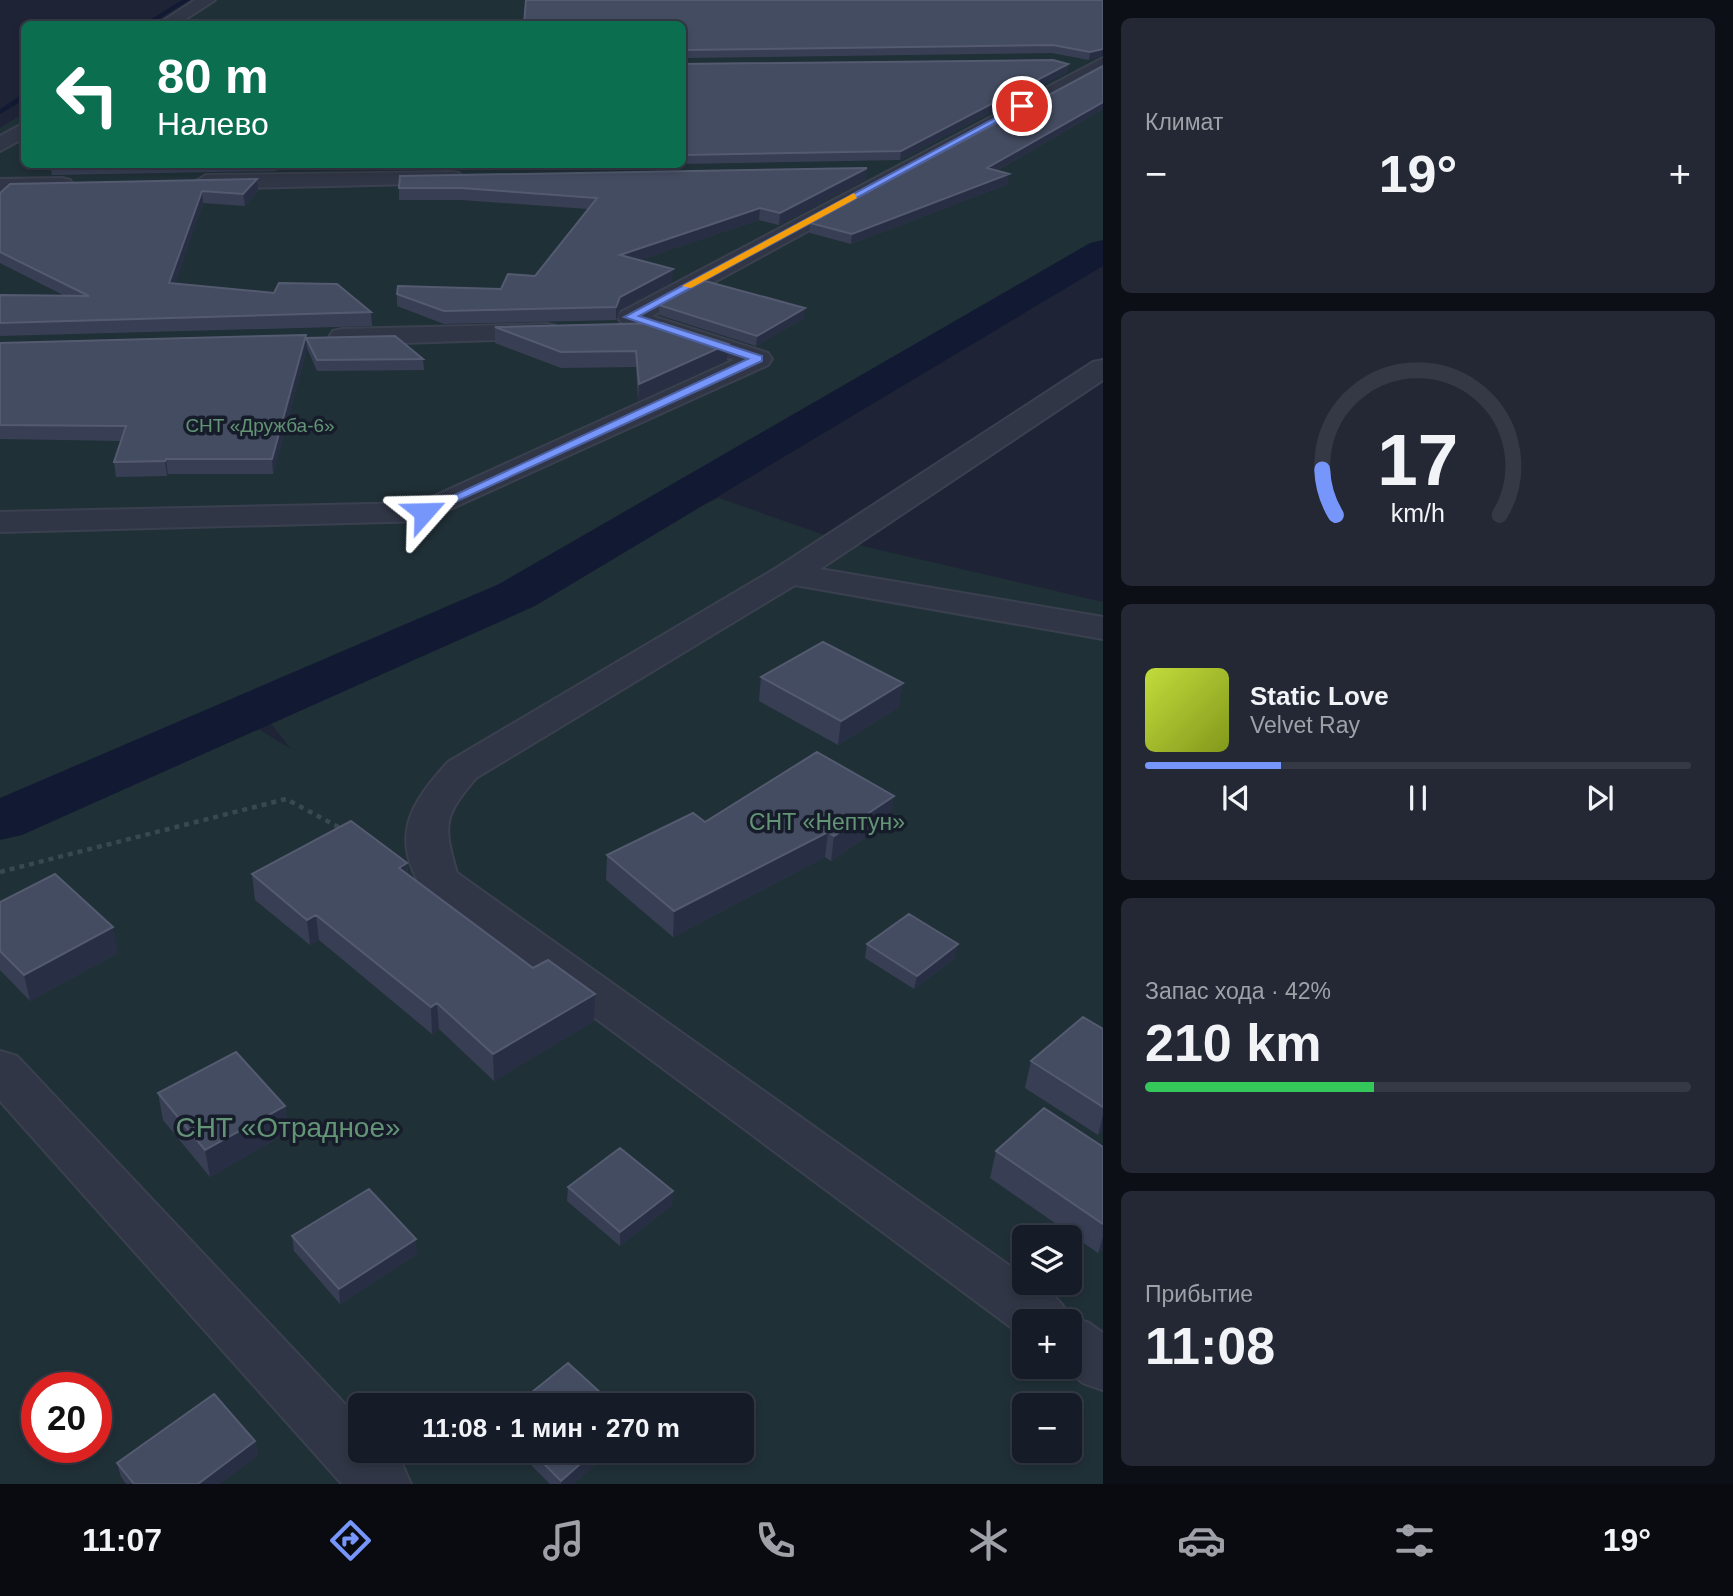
<!DOCTYPE html>
<html lang="ru">
<meta charset="utf-8">
<style>
body{margin:0;font-family:Helvetica,sans-serif;background:#232834;color:#f1f3f6;height:100vh;display:flex;flex-direction:column;font-size:26px;white-space:nowrap}
*{box-sizing:border-box;margin:0}
p{font-size:23px;color:#9ea1a8}
.icon{flex:none;width:38px;height:38px;fill:none;stroke:currentColor;stroke-width:2;stroke-linecap:round;stroke-linejoin:round}
.map{position:relative;flex:1;overflow:hidden}
.panel{display:flex;flex-direction:column;gap:18px;padding:18px;background:#0c0f16;width:630px}
.panel>*{flex:none}
.top-card{position:absolute;left:21px;top:21px;width:665px;height:147px;border-radius:10px;box-shadow:0 4px 10px #0003,0 0 0 2px #353945;background:#0b6e4f;color:#fff;overflow:hidden}
.controls{position:absolute;left:1012px;top:1225px;display:grid;gap:14px}
.controls a{display:grid;place-items:center;width:70px;height:70px;border-radius:10px;background:#161b28;box-shadow:0 4px 10px #0003,0 0 0 2px #353945;font-size:35px}
.speed{position:absolute;left:21px;top:1372px;display:flex;gap:14px;font-size:35px;font-weight:700;text-align:center}
.speed>*{display:grid;place-content:center;width:91px;height:91px;border-radius:50%;background:#161b28;box-shadow:0 4px 10px #0003,0 0 0 2px #353945;line-height:1}
.speed .limit{border:10px solid #d22;background:#fff;color:#111}
.pin{position:absolute;display:grid;place-items:center;width:60px;height:60px;color:#fff;margin:-30px;border:4px solid #fff;border-radius:50%;box-shadow:0 2px 7px #0007}
.me{position:absolute;width:77px;margin:-38px;rotate:65deg;stroke-linejoin:round;filter:drop-shadow(0 0 5px #0008)}
.turn{display:flex;align-items:center;gap:24px;height:147px;padding:0 21px;font-size:32px}
.turn .icon{width:91px;height:91px;stroke-width:2.5}
.turn b{display:block;font-size:49px;line-height:60px}
.big{font-size:52px;font-weight:600;line-height:1.1}
.panel .tile{flex:1;display:flex;flex-direction:column;justify-content:center;gap:10px;min-width:0;padding:0 24px;border-radius:10px;background:#232834}
.panel .dial{align-items:center;gap:0}
.dial svg{height:182px;overflow:visible;fill:none;stroke:#353945;stroke-width:7;stroke-linecap:round;text-anchor:middle}
.dial text{fill:#f1f3f6;stroke:none}
.song{display:flex;align-items:center;gap:21px}
.cover{width:84px;height:84px;border-radius:10px;background:linear-gradient(135deg,hsl(70 70% 55%),hsl(70 70% 35%))}
.played{height:7px;border-radius:4px;background:linear-gradient(90deg,#7796fc 25%,#353945 25%)}
.keys{display:flex;justify-content:space-around;direction:ltr}
.heat{display:flex;justify-content:space-between;align-items:center;font-size:38px;direction:ltr}
.charge{height:10px;border-radius:5px;background:linear-gradient(90deg,#34c759 42%,#353945 0)}
.trip{position:absolute;left:348px;top:1393px;width:406px;height:70px;border-radius:10px;background:#161b28;box-shadow:0 4px 10px #0003,0 0 0 2px #353945;font-weight:600;line-height:70px;text-align:center}
.tabs{display:flex;height:112px;justify-content:space-around;align-items:center;background:#090b10;color:#9ea1a8}
.tabs .icon{width:49px;height:49px}
.tabs .on{color:#7796fc}
.tabs b{font-size:32px;color:#f1f3f6}
main{display:flex;flex:1;min-height:0}
.map>svg:first-child{display:block}
</style>
<main>
<div class="map">
<svg width="1103" height="1484" viewBox="0 0 1103 1484">
<rect width="100%" height="100%" fill="#1e2436"/>
<path fill="#203037" fill-rule="evenodd" d="M207,0H1103V251L517,595L239,717L291,749L265,716L534,595L654,526L719,498L841,541L1103,602V1484H0V128L24,113V164H682V24H167ZM1024,1237H1069V1283H1024ZM1024,1321H1069V1367H1024ZM37,1388H96V1447H37ZM360,1405H742V1451H360ZM1024,1405H1069V1451H1024Z"/>
<g fill="none" stroke-linecap="round" stroke-linejoin="round">
<path fill="#121a33" fill-rule="evenodd" d="M182,0H190L150,24H143Z
M21,95H24V100L0,114V109Z"/>
<path fill="#121a33" fill-rule="evenodd" d="M1103,240V266L535,606L22,835L0,840V798L499,584L1090,243Z"/>
<defs>
<path id="minor" d="M195,0H215L178,24H158Z
M1103,58V70L652,316L768,353L772,359L768,365L424,521L0,532V512L419,503L734,360L621,322L617,317L621,312Z
M24,123V138L0,151V136Z
M451,172L459,173L462,178L459,183L206,189L195,182L206,175Z
M62,178L70,180L73,185L70,190L0,193V179Z
M547,324L556,326L560,332L556,338L342,345L333,343L329,337L333,331L342,329Z
M1103,360V380L820,569L1103,617V639L795,585L476,778C443,817 443,825 457,873L1024,1276V1283C1042,1283 1062,1300 1069,1316L1089,1323L1103,1333V1390L1083,1383L1062,1367H1069V1321H1024V1337L423,890C389,836 411,803 448,762L778,567L1093,362Z
M0,1051L17,1056L360,1420V1451H390L402,1464L411,1484H342L0,1101Z"/>
</defs>
<use href="#minor" stroke="#3a404f" stroke-width="4"/>
<path stroke="#384a4f" stroke-width="4.5" stroke-dasharray="5 5" stroke-linecap="butt" d="M0,872L286,799L344,830"/>
<use href="#minor" fill="#313646" fill-rule="evenodd"/>
</g>
<path fill="#383f55" d="M1103,0L1089,60L1052,53L682,58V24Z
M682,64H1068L1067,72L900,160L682,164Z
M1103,66V109L996,171L1008,184L851,244L810,233V223Z
M52,164H282L276,171L52,175L50,166Z
M347,164H669L395,169Z
M866,179L779,225L759,220L640,260L672,282L620,310L616,320L444,324L397,306V294L501,289L535,276L588,209L461,200H399V188Z
M258,191L245,206L203,203L175,284L371,312L372,326L0,336V295L65,296L0,263V193Z
M659,305L804,318L756,346L659,315Z
M495,327L727,360L638,401L636,367L561,368L495,343Z
M306,335L307,348L273,474H168L167,476L116,477L114,462L121,441L0,439V343Z
M306,338L423,359L424,370L317,371L307,348Z
M761,677L899,707L838,745L759,701Z
M890,821L831,861L825,857L673,937L606,880L607,855L705,822Z
M407,863L408,874L594,1021L494,1081L439,1029L432,1034L319,940L310,945L255,900L252,874Z
M0,902L118,953L30,1001L0,970Z
M867,944L955,958L914,989L865,958Z
M1103,1029V1130L1098,1135L1025,1088L1031,1061Z
M158,1093L285,1106L288,1132L210,1177L163,1120Z
M1103,1147V1249L1098,1253L990,1178L996,1151Z
M568,1187L672,1205L620,1246L567,1201Z
M292,1236L417,1254L340,1304L294,1251Z
M255,1441L258,1455L219,1484H126L121,1477L117,1463Z
M517,1451H611L573,1484H550Z"/>
<path fill="#282f44" d="M1103,49V56L1089,60L1090,52Z
M1068,64L1067,72L900,160L901,151Z
M1103,102V109L985,177L987,168Z
M275,164H282L276,171Z
M867,168L866,179L779,225L780,213Z
M1009,174L1008,184L851,244L852,234Z
M257,179L258,191L245,206L243,194Z
M202,191L203,203L171,297L169,283Z
M760,208L759,220L620,267V255Z
M673,269L672,282L620,310L616,320V307L620,297Z
M805,308L804,318L756,346L757,336Z
M306,335L307,348L273,474L272,459Z
M728,344L727,360L638,401L639,384Z
M166,459L168,474L167,476L165,461Z
M903,683L899,707L838,745L841,721Z
M894,796L890,821L831,861L834,836Z
M828,832L825,857L673,937L674,911Z
M407,863L409,889L399,868Z
M316,915L319,940L310,945L307,920Z
M113,927L118,953L30,1001L24,975Z
M958,944L955,958L914,989L917,976Z
M595,994L594,1021L494,1081L493,1054Z
M437,1003L439,1029L432,1034L431,1007Z
M285,1106L288,1132L210,1177L205,1150Z
M1103,1115V1130L1098,1135Z
M673,1191L672,1205L620,1246V1232Z
M1103,1237V1249L1098,1253Z
M416,1239L417,1254L340,1304L339,1289Z
M255,1441L258,1455L219,1484H198Z
M595,1451H611L573,1484H561V1481Z"/>
<path fill="#444c61" stroke="#545b71" stroke-width="2" d="M526,0H1103V49L1090,52L1053,45L682,50V24H524Z
M1053,60L1068,64L901,151L682,155V64Z
M1103,66V102L987,168L1009,174L852,234L810,223Z
M52,164H145L50,166Z
M867,168L780,213L760,208L620,255L673,269L620,297L616,307L444,311L397,294L398,286L501,289L508,274L535,276L597,198L461,188H399L400,176Z
M257,179L243,194L202,191L169,283L274,293L279,283L337,284L371,312L0,323V295L89,296L0,252V193L10,184Z
M705,281L805,308L757,336L659,305Z
M662,323L728,344L639,384L636,351L561,352L495,327Z
M306,335L272,459H166L165,461L114,462L126,426L0,425V343Z
M395,336L423,359L317,360L306,338Z
M823,642L903,683L841,721L761,677Z
M817,752L894,796L834,836L828,832L674,911L607,855L693,813L705,822Z
M351,821L407,863L399,868L533,968L548,960L595,994L493,1054L437,1003L431,1007L316,915L307,920L252,874Z
M55,874L113,927L24,975L0,951V902Z
M909,914L958,944L917,976L867,944Z
M1083,1017L1103,1029V1107L1031,1061Z
M236,1052L285,1106L205,1150L158,1093Z
M1044,1108L1103,1147V1224L996,1151Z
M620,1148L673,1191L620,1232L568,1187Z
M369,1189L416,1239L339,1289L292,1236Z
M568,1363L614,1405H516Z
M214,1394L255,1441L198,1484H134L117,1463Z
M531,1451H595L561,1481Z"/>
<path fill="#7796fc" stroke="#4d62a4" stroke-width="2" d="M1019,105L1026,106L639,316L762,356V361L429,514L418,512L748,359L624,317Z"/>
<path fill="#f59e0b" d="M854,193L857,198L691,288L682,286Z"/>
<g text-anchor="middle" dominant-baseline="central" stroke-width="7" stroke-linejoin="round" paint-order="stroke">
<g font-size="19" fill="#629475" stroke="#171c2a">
<text x="260" y="425">СНТ «Дружба-6»</text>
</g>
<g font-size="23" fill="#629475" stroke="#171c2a">
<text x="827" y="822">СНТ «Нептун»</text>
</g>
<g font-size="28" fill="#629475" stroke="#171c2a">
<text x="288" y="1127">СНТ «Отрадное»</text>
</g>
</g>
</svg>
<div class="controls">
<a><svg class="icon" aria-label="layers" viewBox="0 0 24 24"><path d="M12 4l9 5-9 5-9-5zM3 14l9 5 9-5"/></svg></a>
<a>+</a>
<a>−</a>
</div>
<div class="speed"><div class="limit">20</div></div>
<div class="pin" style="left:1022px;top:106px;background:#d93025"><svg class="icon" aria-label="arrive" viewBox="0 0 24 24"><path d="M6 21V4h12l-3 4 3 4H6"/></svg></div>
<svg class="me" style="left:424px;top:512px" viewBox="-20 -20 40 40"><path d="M0-17L14 15 0 8-14 15z" fill="#7796fc" stroke="#fff" stroke-width="4"/></svg>
<div class="trip">11:08 · 1 мин · 270 m</div>
<div class="top-card">
<div class="turn"><svg class="icon" aria-label="left" viewBox="0 0 24 24"><path d="M17 20v-9H6M10 6l-5 5 5 5"/></svg><div><b>80 m</b>Налево</div></div>
</div>
</div>
<section class="panel">
<div class="tile"><p>Климат</p>
<div class="heat"><a>−</a><b class="big">19°</b><a>+</a></div>
</div>
<div class="tile dial"><svg viewBox="0 0 100 80">
<path d="M14 69A42 42 0 1 1 86 69"/>
<path d="M14 69A42 42 0 0 1 8 49" stroke="#7796fc"/>
<text x="50" y="56" font-size="32" font-weight="700">17</text>
<text x="50" y="72" font-size="11">km/h</text>
</svg></div>
<div class="tile">
<div class="song"><i class="cover"></i><div><b>Static Love</b><p>Velvet Ray</p></div></div>
<div class="played"></div>
<div class="keys"><svg class="icon" aria-label="previous" viewBox="0 0 24 24"><path d="M18 5L8 12l10 7zM5 5v14"/></svg><svg class="icon" aria-label="pause" viewBox="0 0 24 24"><path d="M8 5v14M16 5v14"/></svg><svg class="icon" aria-label="next" viewBox="0 0 24 24"><path d="M6 5l10 7-10 7zM19 5v14"/></svg></div>
</div>
<div class="tile"><p>Запас хода · 42%</p><b class="big">210 km</b><div class="charge"></div></div>
<div class="tile"><p>Прибытие</p><b class="big">11:08</b></div>
</section>
</main>
<nav class="tabs">
<b>11:07</b>
<svg class="icon on" aria-label="directions" viewBox="0 0 24 24"><path d="M12 3l9 9-9 9-9-9zM9 14v-3h6M13 9l2 2-2 2"/></svg>
<svg class="icon" aria-label="music" viewBox="0 0 24 24"><path d="M9 18V5l10-2v13"/><circle cx="6" cy="18" r="3"/><circle cx="16" cy="16" r="3"/></svg>
<svg class="icon" aria-label="phone" viewBox="0 0 24 24"><path d="M5 4h4l2 5-3 2q2 4 5 5l2-3 5 2v4C11 20 4 13 5 4z"/></svg>
<svg class="icon" aria-label="climate" viewBox="0 0 24 24"><path d="M12 3v18M4 7l16 10M4 17L20 7"/></svg>
<svg class="icon" aria-label="car" viewBox="0 0 24 24"><path d="M5 17H2v-5l4-1 3-4h7l3 4 3 1v5h-3M9 17h6M6 11h13"/><circle cx="7" cy="17" r="2"/><circle cx="17" cy="17" r="2"/></svg>
<svg class="icon" aria-label="filters" viewBox="0 0 24 24"><path d="M4 7h16M4 17h16"/><circle cx="9" cy="7" r="2"/><circle cx="15" cy="17" r="2"/></svg>
<b>19°</b>
</nav>
